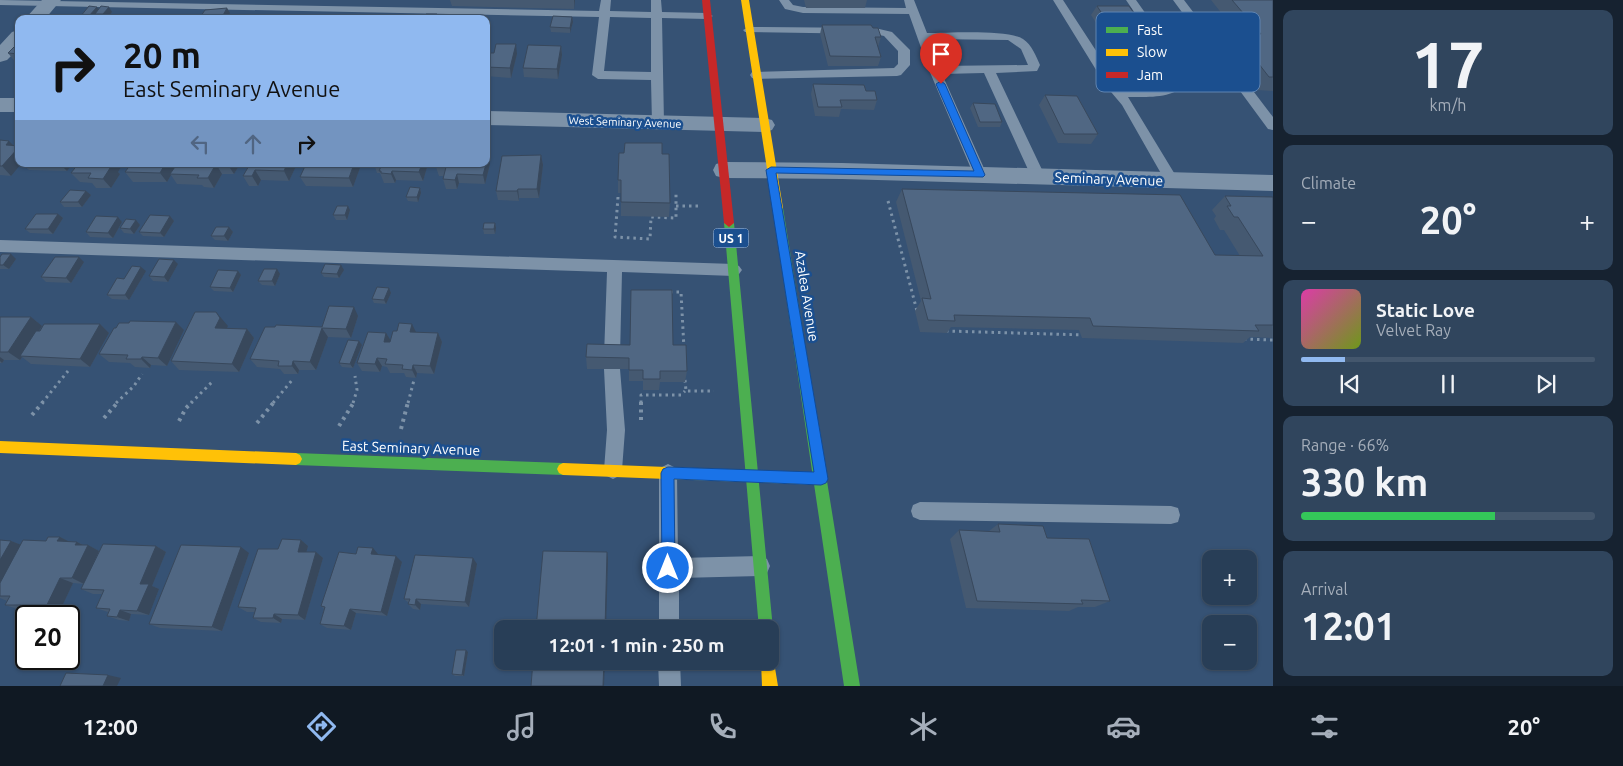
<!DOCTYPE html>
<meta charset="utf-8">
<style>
body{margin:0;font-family:Ubuntu,sans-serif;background:#30455d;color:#f1f3f6;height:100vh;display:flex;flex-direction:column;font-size:19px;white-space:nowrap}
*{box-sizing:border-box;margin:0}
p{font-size:16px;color:#a5aeba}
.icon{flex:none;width:28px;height:28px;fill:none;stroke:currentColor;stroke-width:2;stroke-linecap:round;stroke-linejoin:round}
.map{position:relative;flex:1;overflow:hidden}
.panel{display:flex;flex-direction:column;gap:10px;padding:10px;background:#162230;width:350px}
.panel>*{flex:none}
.top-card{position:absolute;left:15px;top:15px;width:475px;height:152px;border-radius:10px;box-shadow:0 1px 4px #0004,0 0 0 1px #44576d;background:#90b9f0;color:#111;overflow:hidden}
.buttons{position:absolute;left:1202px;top:550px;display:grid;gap:10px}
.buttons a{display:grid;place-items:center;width:55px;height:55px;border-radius:10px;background:#283e57;box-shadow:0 1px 4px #0004,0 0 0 1px #44576d;font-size:25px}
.speed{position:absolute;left:15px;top:605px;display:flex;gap:10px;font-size:25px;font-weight:700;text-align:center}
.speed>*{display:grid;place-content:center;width:65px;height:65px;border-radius:50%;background:#283e57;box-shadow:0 1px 4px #0004,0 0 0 1px #44576d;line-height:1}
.speed .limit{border:2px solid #111;border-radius:8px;background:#fff;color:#111}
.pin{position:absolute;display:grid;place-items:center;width:42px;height:42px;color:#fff;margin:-51px -21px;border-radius:50% 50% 50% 0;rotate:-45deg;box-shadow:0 0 5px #0007}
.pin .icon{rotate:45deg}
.me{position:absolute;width:55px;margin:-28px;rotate:0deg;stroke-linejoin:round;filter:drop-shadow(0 0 4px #0008)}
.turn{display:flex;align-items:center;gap:18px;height:105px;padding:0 25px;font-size:22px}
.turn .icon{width:65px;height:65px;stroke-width:2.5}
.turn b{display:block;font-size:35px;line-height:42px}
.lanes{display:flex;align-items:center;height:48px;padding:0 25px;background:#0003;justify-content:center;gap:25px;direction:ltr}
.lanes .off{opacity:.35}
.big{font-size:38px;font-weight:700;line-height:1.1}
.panel .tile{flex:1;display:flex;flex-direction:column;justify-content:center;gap:8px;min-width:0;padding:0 18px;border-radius:10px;background:#30455d}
.panel .dial{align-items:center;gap:0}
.dial b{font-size:65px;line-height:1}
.song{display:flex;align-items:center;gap:15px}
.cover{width:60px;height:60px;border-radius:8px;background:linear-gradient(135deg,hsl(320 70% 55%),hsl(80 70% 35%))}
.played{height:5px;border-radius:2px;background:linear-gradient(90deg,#90b9f0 15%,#44576d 15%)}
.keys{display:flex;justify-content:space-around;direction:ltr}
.heat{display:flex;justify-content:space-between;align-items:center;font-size:28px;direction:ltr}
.charge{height:8px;border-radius:4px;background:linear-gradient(90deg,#34c759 66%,#44576d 0)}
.trip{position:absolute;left:494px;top:620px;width:285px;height:50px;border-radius:10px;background:#283e57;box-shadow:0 1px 4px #0004,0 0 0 1px #44576d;font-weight:700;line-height:50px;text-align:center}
.menu{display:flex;height:80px;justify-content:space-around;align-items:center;background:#101923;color:#a5aeba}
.menu .icon{width:35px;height:35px}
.menu .selected{color:#90b9f0}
.menu b{font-size:22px;color:#f1f3f6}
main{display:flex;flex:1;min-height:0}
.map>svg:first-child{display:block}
</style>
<main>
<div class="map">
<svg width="1273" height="686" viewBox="0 0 1273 686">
<rect width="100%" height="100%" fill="#365274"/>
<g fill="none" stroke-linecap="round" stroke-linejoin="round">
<path stroke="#7d92a8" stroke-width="3" stroke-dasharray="2.5 4" stroke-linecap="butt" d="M618,197L615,237L650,239L651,217L676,218V194
M888,201L917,311
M676,206H701
M670,292H681L684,349
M946,331L1085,335
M1244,339L1273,340
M685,380L686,391H714
M42,403L68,371
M116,403L134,386L142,374
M191,403L214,380
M273,403L293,379
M353,403L357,390L355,376
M408,403L414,380
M641,403V395H681L685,391"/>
<path stroke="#7d92a8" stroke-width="4" stroke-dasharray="3 4.5" stroke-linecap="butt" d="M641,402V420
M32,415L43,402
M104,418L118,402
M179,421L186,408L192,402
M257,423L274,402
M339,426L354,402
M401,429L408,402"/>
<path fill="#7d92a8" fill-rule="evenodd" d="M0,0L599,11L601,0H611L610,11L651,12V0H661L662,12L707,13L713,16L707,19L662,18L664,123L658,127L652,123L651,80L598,79L592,75L599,17L0,5ZM610,17L651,18V72L604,71Z
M779,0H789L793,5L803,7L906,8L904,0H914L927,33C948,33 1008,29 1023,39C1032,45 1036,56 1040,65L1037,71L996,73L1045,176L1043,179H1033L1031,176L984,73L942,74L987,175L985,178H975L929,70L909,14L803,13L785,9ZM929,39L1008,40L1021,49L1028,65L940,66Z
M1053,0H1063L1121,89L1162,88L1176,81L1173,69L1126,0H1136L1185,69L1188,82C1175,99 1147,97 1128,97L1179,181L1177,184H1167L1122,105L1106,86Z
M1173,0H1184L1273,117V130L1268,129Z
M749,27L875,28L892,32L910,50V65L901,75L897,76L756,79L752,78L750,75L752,72L894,68L898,64V51L884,36L875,34L745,32L743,30Z
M0,240L734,264L739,266L742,270L739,274L734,276L622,272L620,356L618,361L613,362L618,364L620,369L625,430L622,470L619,476L613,479L607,476L604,470L607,430L604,369L606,364L611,362L606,361L604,356L607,272L0,252Z
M668,464L674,467L677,473L678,558L760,556L767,559L770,566L767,573L760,576L679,578V629H659V473L662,467Z
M920,502L1171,506L1178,508L1180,515L1178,522L1171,524L920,520L913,517L911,511L913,505Z
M658,661H680L681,686H659Z"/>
<path fill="#7d92a8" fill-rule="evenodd" d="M42,0H61L45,19H25Z
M19,30V48L7,60L0,62V45L12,32Z
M0,98H19V112H0Z
M486,111L764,118L772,120L775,125L772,130L764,132L486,125Z
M724,162L842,163L1273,175V191L842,179L724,178L716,176L713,170L716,164Z"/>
<path fill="#4caf50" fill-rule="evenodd" d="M778,204L783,208L860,686H844L773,208Z
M729,219L734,223L773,629L770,635V629H759L724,223Z
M296,453L563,463L567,465L569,469L567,473L563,475L296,465L292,463L290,459L292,455Z"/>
<path fill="#ffc107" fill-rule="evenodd" d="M741,0H749L783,208L778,212L773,208Z
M0,441L296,453L300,455L302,459L300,463L296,465L0,453Z
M563,463L821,473L826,475L827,479L826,483L821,485L563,475L559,473L557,469L559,465Z
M770,654L773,656L778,686H762L761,661H770Z"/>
<path fill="#c62828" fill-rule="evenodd" d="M702,0H710L734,223L729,227L724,223Z"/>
</g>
<path fill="#455971" d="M450,0H575L574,9L452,6Z
M804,0H867L865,8H806Z
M1211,0H1273V91L1257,90L1224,47L1235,33L1238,34Z
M1097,6L1164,56L1157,65H1123L1091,15Z
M99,10L112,12L106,19H99L97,16L94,19H81L80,17Z
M572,17L573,22L570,33L551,32L550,27Z
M822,25L873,28L881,37L878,47L881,57L878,66H828L820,34Z
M19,45V63H16L8,53Z
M561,46L562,55L558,79L524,77L523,68Z
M486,53L517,54L511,78L486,76Z
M813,84L866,91L877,100L874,110L841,109L839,117L815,116L811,94Z
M1045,95L1098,134L1091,144L1058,143L1039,105Z
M973,103L1002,122L1000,127H978L970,108Z
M0,140L11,176L0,175Z
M662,154L670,203L669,217L621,216V193H618V180Z
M541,155L543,165L539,198H519V201L498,200L496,191Z
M22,164H72L67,171L29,170Z
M78,164H123L118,172L120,174L111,188H96L92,183L80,182L71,173Z
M131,164H240L234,174H222L214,188L204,187L202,185L177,184L171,175L167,182H133L125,172Z
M250,164H297L289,181L261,180L258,186H249L243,176Z
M374,164H428L423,181L396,180L395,183H384L380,173H377Z
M490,164L485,184L459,183L457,189H446L443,179L444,176H439L436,167Z
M361,165L353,187L306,186L300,177Z
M420,188L421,193L418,202L408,201L406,197Z
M902,189L1215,255L1240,256L1224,230H1220L1214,219L1216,216L1212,210L1225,196L1273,197V338L1250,337L1243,343L1082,338L1079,330L951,327L947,333L920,332L915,311L921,301L896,202Z
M86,191L91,195L82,207H64L60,202Z
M350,210L347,220H336L333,215Z
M58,214L63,218L53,234L30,233L25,229Z
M170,216L174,221L164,237L143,236L139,232Z
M118,217L122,222L113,238L90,237L86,232Z
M136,220L140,225L134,234L124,233L120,228Z
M495,223L496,228L495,234H484L483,229Z
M229,227L233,232L228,241L215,240L211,236Z
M0,257L16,259L9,269H0Z
M84,262L71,283L46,282L41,277Z
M178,264L168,282L153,281L149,276Z
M344,270L339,278L324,277L321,273Z
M146,271L129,300L112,299L107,295L124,279Z
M238,271L241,275L233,292L214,291L210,287Z
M280,274L275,286L262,285L258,281Z
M389,288L391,293L386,304L374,303L372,299Z
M358,316L351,338L328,337L316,370H299L298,374H284L280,369L257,367L250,359L322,327Z
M0,317H31L42,326L39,331L100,324L109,333L90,367L31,364L22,357L20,360H4L2,363H0Z
M228,326L226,329H247L254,338L239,372L179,370L171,361Z
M184,330L167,366L151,365L150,368L135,367L130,363L109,362L99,354Z
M416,332L438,333L442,342L434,374L417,373L416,378L406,377L404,373H390L387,367L382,366L380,372L362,371L357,363L386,333L390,340Z
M359,341L362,345L353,368L342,367L339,363Z
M673,345L687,371L685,382H660L659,390H643V381H629V369H587L586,357Z
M998,524L1047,538L1110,601L1095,607H1078L1069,611L966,608L950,539L959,530L989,531Z
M60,537L69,542H77L84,545H88L99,551L156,546L166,552L152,586L159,589L149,615L131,614L129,621L119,620L107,616L108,612L96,608L102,594H93L81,589L84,584L73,583L58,615L32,614L5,605L7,601L0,598V540L11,541L21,545L46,541Z
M301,540L308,546L306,552H316L323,558L305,620L282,619L281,623L261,622L253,618L254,612H247L238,607L278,549Z
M249,553L222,631L160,628L149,624Z
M356,554H378L402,562L387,616L356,613L351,630L327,628L320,624L324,609L321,606Z
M477,564L469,607L421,604L420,610L413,609L408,604L409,603L404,599Z
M468,652L464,676H455L452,674Z"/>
<path fill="#38485c" d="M574,0H575L574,9Z
M97,7L100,12L95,14L97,16L94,19H89L88,17Z
M109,7L112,12L106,19L103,14Z
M227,8L230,13L226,19H221Z
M572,17L573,22L570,33V28Z
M516,44L517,54L511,78L510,68Z
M561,46L562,55L558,79L557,69Z
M9,141L17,149L19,147V164H21L11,176L2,166L6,145Z
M488,154L490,164L485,184L483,175Z
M541,155L543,165L539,198L537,189Z
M60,164H72L67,171Z
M110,164H123L118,172L120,174L111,188L103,179Z
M165,164H178L170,174L171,175L167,182L160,173Z
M216,164L222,174L214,188L208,178Z
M228,164H240L234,174L228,165Z
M287,164H297L289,181L284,171Z
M354,164H360L361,165L353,187L349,178Z
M422,164H428L423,181L419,172Z
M255,170L261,180L258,186L252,176Z
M392,171L396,180L395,183L391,174Z
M457,174L459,183L457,189L455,180Z
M420,188L421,193L418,202L417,197Z
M518,189L519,198V201L517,191Z
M86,191L91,195L82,207L78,202Z
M348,206L350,210L347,220L345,215Z
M58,214L63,218L53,234L48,229Z
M170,216L174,221L164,237L160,233Z
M118,217L122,222L113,238L108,233Z
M136,220L140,225L134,234L130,229Z
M495,223L496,228L495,234L494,229Z
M229,227L233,232L228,241L224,236Z
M11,254L16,259L9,269L3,265Z
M79,257L84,262L71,283L66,278Z
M174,260L178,264L168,282L164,277Z
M341,265L344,270L339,278L337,274Z
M141,267L146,271L129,300L125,295Z
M277,269L280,274L275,286L272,281Z
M238,271L241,275L233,292L230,288Z
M389,288L391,293L386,304L384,300Z
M354,307L358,316L351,338L346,329Z
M216,312L228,326L222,337L215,328Z
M31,317L42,326L23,356H20L22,357L20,360L8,352Z
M176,322L184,330L167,366L158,358Z
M100,324L109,333L90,367L80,359Z
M412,324L416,332H410Z
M322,328L328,337L316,370L310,362Z
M247,329L254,338L239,372L232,364Z
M386,333L391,341L388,350L384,342Z
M438,333L442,342L434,374L430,366Z
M359,341L362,345L353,368L350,364Z
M0,357L4,360L2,363L0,361Z
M142,357L151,365L150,368L141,359Z
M377,358L382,366L380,372L375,364Z
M293,361L299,370L298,374L292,366Z
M413,365L417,373L416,378L412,370Z
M60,537L72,543L57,541Z
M301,540L308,546L305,557L298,552Z
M11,541L24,546L0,590V560Z
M77,542L87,547L88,545L99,551L84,584L72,578L75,545Z
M156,546L166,552L152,586L159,589L149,615L137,611L140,584Z
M241,547L249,553L222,631L212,627Z
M373,548L378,554L377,559L371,554Z
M316,552L323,558L305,620L298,615Z
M607,552L608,559L606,629H605Z
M396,556L402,562L387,616L381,612Z
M473,558L477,564L469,607L465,602Z
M60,578L73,583L58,615L44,611Z
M416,599L421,604L420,610L415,605Z
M350,609L356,613L351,630L344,626Z
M120,610L131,614L129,621L117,617Z
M274,614L282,619L281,623L273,618Z
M466,650L468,652L464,676L462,675Z
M604,661H605L604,686H603Z
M108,675L121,678L117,686H103Z"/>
<path fill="#506783" stroke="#38485c" d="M1232,0H1273V77H1269L1235,33L1261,34Z
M89,6L97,7L88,17H80Z
M101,6L109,7L103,14H95Z
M1097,6H1129L1164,56L1129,55Z
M227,8L221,19H199L205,10Z
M426,14H437L435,19H424Z
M553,16L572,17L570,28L550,27Z
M271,17H279L278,19H270Z
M476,17H483V19H475Z
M822,25H871L873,28H878L881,37H875L881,57L830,56Z
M496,44H516L510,68L486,67V53H494Z
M16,45H19V54L8,53Z
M528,45L561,46L557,69L523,68Z
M813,84L864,85L866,91H875L877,100H840L842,107H818Z
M1045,95L1077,96L1098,134H1064Z
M973,103L995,104L1002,122H980Z
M0,140L9,141L6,145L19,146V147L2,166H0Z
M625,143H662V154H669L670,203L621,202V180H618L619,153H624Z
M541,155L537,189H518L517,191H496L502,156Z
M78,164H110L109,165H112L103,179L88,178L91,173H71Z
M131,164H165L160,173L125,172Z
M177,164H228V165L216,164L208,178H197L199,175L170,174Z
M250,164H287L284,171L255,170L252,176H243Z
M306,164H354L349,178L300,177Z
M382,164H422L419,172L392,171L391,174L381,173V171H379Z
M437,164H486L483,175L457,174L455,180L443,179L446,167H436Z
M410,187L420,188L417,197H406Z
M902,189L1180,195L1215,255L1263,256L1238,217H1234L1227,206H1231L1225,196L1273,197V325H1255L1259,331L1093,326L1090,318L954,315L955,321L928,320L922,298L931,299Z
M70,190L86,191L78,202H60Z
M337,206H348L345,215H333Z
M36,214H58L48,229H25Z
M150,215L170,216L160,233L139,232Z
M96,216L118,217L108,233L86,232Z
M126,219L136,220L130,229L120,228Z
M484,223H495L494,229H483Z
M216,227H229L224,236H211Z
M2,254H11L3,265H0V257Z
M55,257H79L66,278L41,277Z
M159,259L174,260L164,277L149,276Z
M325,264L341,265L337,274L321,273Z
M132,266L141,267L125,295H107L117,278L124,279Z
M264,269H277L272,281H258Z
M218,270L238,271L230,288L210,287Z
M377,287L389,288L384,300L372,299Z
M631,290H672L673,345H686L687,371H660V379H643V370H629V358L586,357L587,344L630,345Z
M329,306L354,307L346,329L322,328L310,362L293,361L292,366H278L279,361L250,359L265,327H275L276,325L322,327Z
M195,312H216L220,318L215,328L247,329L232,364L171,361Z
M0,317H31L8,352H0Z
M130,321L176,322L158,358L142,357L141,359H126L128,355L99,354L114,328H116L119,323H129Z
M399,323L412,324L410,332L438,333L430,366L413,365L412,370L402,369L403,365L385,364L387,359L377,358L375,364L357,363L368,332L386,333L384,342H390L393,331H397Z
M44,324H100L80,359L20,356L36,331H40Z
M348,340L359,341L350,364L339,363Z
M998,524L1043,526L1047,538L1089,539L1110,601L1081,600L1083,604L977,601L959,530L1000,532Z
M48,537H60L57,541L77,542L75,545H88L72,578H60L44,611L18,610L21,605H5L10,596H0V583L23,540L46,541Z
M282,539L301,540L298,552H316L298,615L274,614L273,618H253L256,608L238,607L258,549H278Z
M0,540L11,541L0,560Z
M103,544L156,546L140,584H149L137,611L120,610L117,617L107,616L110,609L96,608L104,590L81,589Z
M181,545L241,547L212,627L149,624Z
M358,547L373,548L371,554L396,556L381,612L350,609L344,626L320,624L325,607L321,606L339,552L356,554Z
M543,551L607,552L605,629H536Z
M415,555L473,558L465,602L416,599L415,605L408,604L410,599H404Z
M456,650H466L462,675L452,674Z
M533,661H604L603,686H531Z
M66,673L108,675L103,686H60Z"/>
<path fill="#1a73e8" stroke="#114b97" d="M941,81L945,84L985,175L983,177L776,173L828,479L826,483L821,485L674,479L675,568L673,573L668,575L664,573L662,568L661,473L663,469L668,467L814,472L766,170L771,167L974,171L936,84Z"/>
<g text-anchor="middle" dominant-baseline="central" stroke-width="5" stroke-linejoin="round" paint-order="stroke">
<g font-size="11" fill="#fff" stroke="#1b4f8f">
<text transform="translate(625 122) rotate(2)">West Seminary Avenue</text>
</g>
<rect fill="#1b4f8f" stroke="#bbcadd" stroke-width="1" x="713.5" y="228.5" width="35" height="19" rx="4"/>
<g font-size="12" font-weight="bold" fill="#fff">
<text x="731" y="238">US 1</text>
</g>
<g font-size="14" fill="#fff" stroke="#1b4f8f">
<text transform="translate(1109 179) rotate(2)">Seminary Avenue</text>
<text transform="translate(807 296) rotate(81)">Azalea Avenue</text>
<text transform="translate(411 448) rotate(2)">East Seminary Avenue</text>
</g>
</g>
<rect x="1096" y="12" width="164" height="80" rx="8" fill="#1b4f8f" stroke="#5f84b1" stroke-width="1"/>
<rect x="1106" y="27" width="22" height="6" fill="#4caf50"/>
<rect x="1106" y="49" width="22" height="7" fill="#ffc107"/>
<rect x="1106" y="72" width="22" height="6" fill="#c62828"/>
<g font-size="14" fill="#fff">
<text x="1137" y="35">Fast</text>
<text x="1137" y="57">Slow</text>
<text x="1137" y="80">Jam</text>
</g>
</svg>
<div class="buttons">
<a>+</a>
<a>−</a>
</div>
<div class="speed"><div class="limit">20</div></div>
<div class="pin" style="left:941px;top:84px;background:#d93025"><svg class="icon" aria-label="arrive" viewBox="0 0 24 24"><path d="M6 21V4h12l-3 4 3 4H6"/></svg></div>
<svg class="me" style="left:668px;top:568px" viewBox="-20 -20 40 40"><circle r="17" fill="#1a73e8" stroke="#fff" stroke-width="3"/><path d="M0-11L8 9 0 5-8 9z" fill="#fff"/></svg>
<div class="trip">12:01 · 1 min · 250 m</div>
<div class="top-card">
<div class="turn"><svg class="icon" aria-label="right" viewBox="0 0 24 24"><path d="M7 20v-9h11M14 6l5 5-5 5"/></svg><div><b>20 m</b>East Seminary Avenue</div></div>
<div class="lanes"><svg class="icon off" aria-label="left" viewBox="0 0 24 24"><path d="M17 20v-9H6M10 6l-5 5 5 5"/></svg><svg class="icon off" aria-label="ahead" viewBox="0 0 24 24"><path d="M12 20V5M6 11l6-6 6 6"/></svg><svg class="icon" aria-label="right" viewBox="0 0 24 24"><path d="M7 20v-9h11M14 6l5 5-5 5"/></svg></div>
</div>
</div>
<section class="panel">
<div class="tile dial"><b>17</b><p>km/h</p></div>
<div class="tile"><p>Climate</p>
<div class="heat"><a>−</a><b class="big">20°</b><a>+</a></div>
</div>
<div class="tile">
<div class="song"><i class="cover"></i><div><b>Static Love</b><p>Velvet Ray</p></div></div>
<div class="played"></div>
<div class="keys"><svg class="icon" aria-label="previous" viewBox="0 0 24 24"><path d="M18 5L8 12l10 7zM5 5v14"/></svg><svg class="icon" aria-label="pause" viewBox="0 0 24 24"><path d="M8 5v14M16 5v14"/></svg><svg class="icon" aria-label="next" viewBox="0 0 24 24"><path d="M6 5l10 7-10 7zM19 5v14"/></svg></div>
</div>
<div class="tile"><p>Range · 66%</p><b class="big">330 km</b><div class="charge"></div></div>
<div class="tile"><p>Arrival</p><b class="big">12:01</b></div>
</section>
</main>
<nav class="menu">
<b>12:00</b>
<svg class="icon selected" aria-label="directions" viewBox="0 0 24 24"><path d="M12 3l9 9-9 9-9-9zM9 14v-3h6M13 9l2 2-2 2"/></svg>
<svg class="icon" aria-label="music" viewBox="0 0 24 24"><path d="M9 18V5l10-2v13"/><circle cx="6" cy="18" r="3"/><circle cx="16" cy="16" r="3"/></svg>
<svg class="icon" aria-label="phone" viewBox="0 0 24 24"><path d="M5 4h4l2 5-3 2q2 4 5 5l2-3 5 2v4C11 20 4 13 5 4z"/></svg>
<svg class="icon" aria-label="climate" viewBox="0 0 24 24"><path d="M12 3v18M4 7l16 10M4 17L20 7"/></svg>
<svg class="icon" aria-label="car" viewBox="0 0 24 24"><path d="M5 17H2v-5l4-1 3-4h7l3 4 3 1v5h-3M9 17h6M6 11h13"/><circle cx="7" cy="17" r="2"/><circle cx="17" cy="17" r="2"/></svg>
<svg class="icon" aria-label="filters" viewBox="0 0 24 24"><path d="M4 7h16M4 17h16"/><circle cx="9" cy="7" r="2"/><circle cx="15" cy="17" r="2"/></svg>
<b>20°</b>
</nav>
